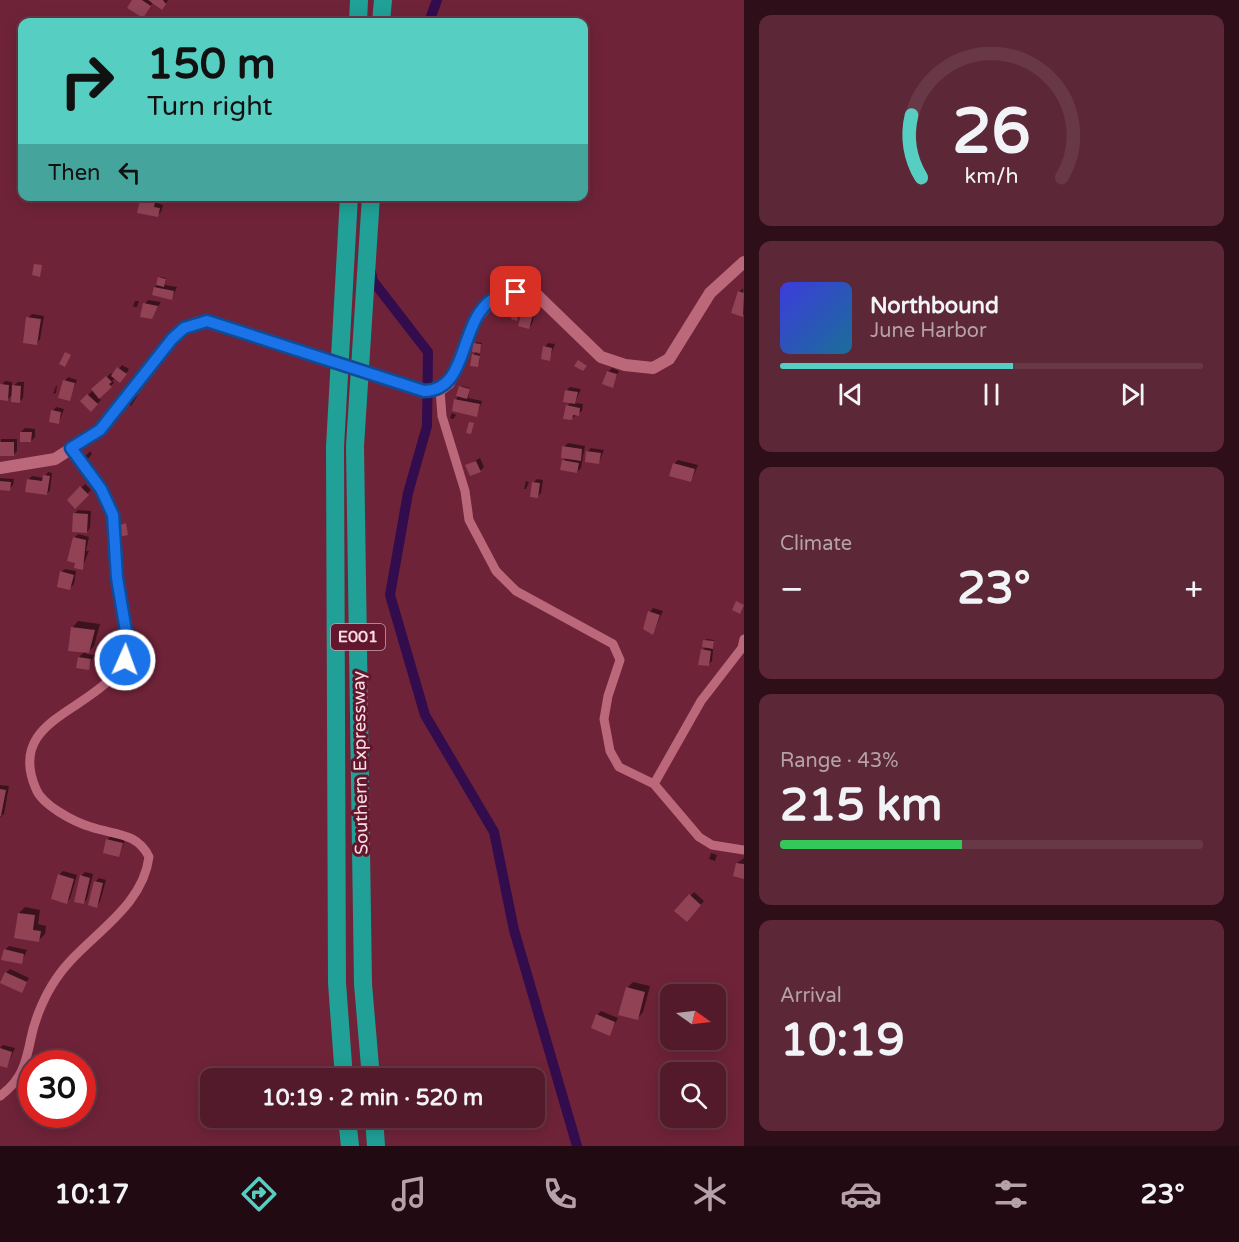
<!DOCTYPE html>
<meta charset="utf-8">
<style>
body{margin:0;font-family:"Varela Round",sans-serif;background:#5c2737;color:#f1f3f6;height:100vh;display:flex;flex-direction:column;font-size:22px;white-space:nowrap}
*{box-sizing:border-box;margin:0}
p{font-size:20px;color:#b5a1a9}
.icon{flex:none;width:33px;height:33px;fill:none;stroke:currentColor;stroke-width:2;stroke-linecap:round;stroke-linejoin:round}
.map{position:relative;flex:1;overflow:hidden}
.sheet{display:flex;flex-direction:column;gap:15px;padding:15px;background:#2e0e18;width:495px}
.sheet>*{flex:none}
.guide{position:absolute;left:18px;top:18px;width:570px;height:183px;border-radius:12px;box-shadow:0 3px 15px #0003,0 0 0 2px #693847;background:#57cec2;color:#111;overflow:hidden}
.needle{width:39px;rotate:104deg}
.controls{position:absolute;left:660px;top:984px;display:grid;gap:12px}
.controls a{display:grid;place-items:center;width:66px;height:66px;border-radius:12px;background:#531a2b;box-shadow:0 3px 15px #0003,0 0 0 2px #693847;font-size:30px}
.speed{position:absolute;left:18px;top:1050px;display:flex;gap:12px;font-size:30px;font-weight:700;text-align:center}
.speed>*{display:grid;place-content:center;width:78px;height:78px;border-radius:50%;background:#531a2b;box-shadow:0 3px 15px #0003,0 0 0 2px #693847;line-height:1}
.speed .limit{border:9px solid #d22;background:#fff;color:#111}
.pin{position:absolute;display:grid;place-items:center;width:51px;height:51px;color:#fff;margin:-26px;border-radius:12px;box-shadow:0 3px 9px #0006}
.me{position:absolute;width:66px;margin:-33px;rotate:2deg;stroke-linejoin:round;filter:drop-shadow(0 0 4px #0008)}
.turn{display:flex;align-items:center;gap:21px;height:126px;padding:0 30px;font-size:27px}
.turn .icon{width:78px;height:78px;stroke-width:2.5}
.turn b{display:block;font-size:42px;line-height:51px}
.then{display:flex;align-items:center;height:57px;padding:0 30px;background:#0003;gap:12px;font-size:22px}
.big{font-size:45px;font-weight:800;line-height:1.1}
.sheet .card{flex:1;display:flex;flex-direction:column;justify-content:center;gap:9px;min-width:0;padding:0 21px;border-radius:12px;background:#5c2737}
.sheet .dial{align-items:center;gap:0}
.dial svg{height:156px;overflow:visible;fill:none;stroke:#693847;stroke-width:7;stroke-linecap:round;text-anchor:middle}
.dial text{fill:#f1f3f6;stroke:none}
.song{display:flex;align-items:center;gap:18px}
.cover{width:72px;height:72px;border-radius:9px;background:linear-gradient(135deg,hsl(240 70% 55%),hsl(200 70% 35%))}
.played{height:6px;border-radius:3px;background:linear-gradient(90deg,#57cec2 55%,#693847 55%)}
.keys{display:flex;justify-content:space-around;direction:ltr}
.heat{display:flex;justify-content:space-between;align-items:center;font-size:33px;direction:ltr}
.charge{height:9px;border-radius:4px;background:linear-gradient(90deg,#34c759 43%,#693847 0)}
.trip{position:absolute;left:200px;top:1068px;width:345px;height:60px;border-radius:12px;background:#531a2b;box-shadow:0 3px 15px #0003,0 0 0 2px #693847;font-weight:800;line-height:60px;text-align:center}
.menu{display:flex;height:96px;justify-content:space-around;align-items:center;background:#210a11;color:#b5a1a9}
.menu .icon{width:42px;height:42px}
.menu .selected{color:#57cec2}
.menu b{font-size:27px;color:#f1f3f6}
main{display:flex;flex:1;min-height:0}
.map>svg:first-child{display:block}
</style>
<main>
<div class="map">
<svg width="744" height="1146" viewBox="0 0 744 1146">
<rect width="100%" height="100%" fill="#6f2339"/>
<path fill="#0007" d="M134,0H168L165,5L153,2L146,13Z
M150,16L152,17L148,22H145Z
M142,196H158L157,203L163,205L161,212L157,215Z
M161,277L166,278L165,285L177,287L172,298L155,287Z
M743,288L744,314L742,315L739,292Z
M148,300L161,302L151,317L145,304Z
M519,300L524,301L521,312L528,305L536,307L532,324L529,327L523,313L517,319L516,303Z
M139,301L137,307H133L135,301Z
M32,314L44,316L40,339L37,343L28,318Z
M476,342L482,343L477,354H480L479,364L473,355L477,351Z
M548,343L555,344L549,359L545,347Z
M122,365L129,369L124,377L112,380L114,383L98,397L101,400L91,410L82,401L111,373L113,376Z
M612,368L619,371L612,386L608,372Z
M68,377L77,380L69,399L65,381Z
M5,381L12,382V387L18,382H24L23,398L19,402L13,394L8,399L2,385Z
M57,385L56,393L53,394L56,386Z
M462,386L470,388L468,398L482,401L477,415L456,400Z
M570,387L581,389L575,403L583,404L582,411L571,419L567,406L571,402L567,390Z
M135,393L138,395L131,406L128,404Z
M56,407L64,409L59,422L53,411Z
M452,413L456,415L453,419L450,418Z
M25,428L35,429V437L31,441L21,432Z
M1,439H17V451L13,455H0Z
M568,443L585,446L581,468L577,472L564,460L567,457L564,447Z
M591,448L604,450L599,462L587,452Z
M90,451L92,454L86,461L83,459Z
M480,458L484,467L480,471L467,466Z
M678,460L698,465L691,481L674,464Z
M48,472L52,473L50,490L47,494L28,480L32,476L44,478Z
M0,478L14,479L13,485L9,489L0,488Z
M537,479L543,480L541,493L537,497L533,483Z
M526,481L529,482L526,489H524Z
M85,484L91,490L75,506L69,500Z
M78,510L91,511L90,528L87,532L74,514Z
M78,534L89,537L86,551H89L82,568L74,538Z
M65,569L76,571L74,584L70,588L61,572Z
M653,608L663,611L653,633L650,612Z
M78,621L100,624L94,646L86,654L94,655L88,669L79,657L85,651L73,627Z
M706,639L714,640L712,661L708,665L702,650L706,647Z
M0,785L9,786L4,814L0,817Z
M111,836L125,840L119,855L107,840Z
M711,853L717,855L715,861L709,859Z
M744,858V877L737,863Z
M63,871L77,875L70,899L66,902L59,875Z
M85,872L93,874L87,899L84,903L81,876Z
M99,878L106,880L100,902L96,906L95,882Z
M694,892L704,901L687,920L676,911Z
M25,907L40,910L38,924L46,926L45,934L39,940L19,913Z
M9,946L27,950L21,963L5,950Z
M10,969L29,978L21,991L6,973Z
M633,982L650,986L643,1012L638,1018L627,988Z
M601,1011L618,1018L609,1034L597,1015Z
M3,1045L15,1048L7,1066L0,1064V1048Z"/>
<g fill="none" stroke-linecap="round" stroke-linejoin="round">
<path stroke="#320c4d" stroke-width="10" d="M429,22L437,0
M371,272L373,281L428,352L427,426L408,493L390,595L425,715L494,832L514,930L577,1146"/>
</g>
<path fill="#914255" d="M132,0H142L151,6L143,18L127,8Z
M148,0H163L166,4L162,10Z
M141,196L156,198L154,207L160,208L158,217L137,213Z
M34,264L42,265L40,277L32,275Z
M158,277L166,279L164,287L156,285Z
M154,287L174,291L172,300L152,295Z
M738,291L744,293L743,317L731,313Z
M508,301L513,302L509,314L504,312Z
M143,303L158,306L152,319L140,317Z
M514,303L521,304L517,321L511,319Z
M523,308L534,311L529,329L518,326Z
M26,317L41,319L37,345L23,343Z
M473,343L481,344L480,353L472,352Z
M543,346L552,348L550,361L541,359Z
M65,352L71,355L65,367L59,364Z
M472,354L480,356L478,367L470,366Z
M578,360L587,366L583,371L574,366Z
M117,367L127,374L120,383L111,376Z
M607,371L617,374L613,388L602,384Z
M106,376L112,382L109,384L112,387L99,399L91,389Z
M63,380L75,383L70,401L58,398Z
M0,384L9,385L8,401L0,400Z
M12,385L21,386L20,403L11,402Z
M459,386L470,389L467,399L456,396Z
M565,390L578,392L575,404L563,402Z
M87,394L98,404L91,412L80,401Z
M454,399L480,404L477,417L452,411Z
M566,405L580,408L579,416L573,415L572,420L563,419Z
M51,410L61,412L59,424L49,422Z
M469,422L474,423L471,434L466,433Z
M20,432H32L31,442H20Z
M0,442H14V456H0Z
M562,446L582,449L581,461L561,458Z
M586,451L601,453L599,464L585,462Z
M562,460L579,463L577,473L560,470Z
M476,461L481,472L470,476L465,465Z
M673,463L695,469L691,482L669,476Z
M43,475L50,476L47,495L25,492L27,479L42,481Z
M0,481L11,482L10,491L0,490Z
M532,482L540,483L538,498L530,497Z
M80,486L89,495L75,509L67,500Z
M73,513L88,514L87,533L72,532Z
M126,523L128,535L119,537L117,526Z
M73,537L86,540L83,570L74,568L75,563L67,561Z
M60,571L74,575L70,590L57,587Z
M736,601L744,605L740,614L732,610Z
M648,611L660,615L653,635L643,629Z
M71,627L95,630L89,653L68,651Z
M703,640L714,641L713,649L702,647Z
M701,649L711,651L709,666L698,665Z
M78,657L91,659L89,670L76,668Z
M0,789L6,790L1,816H0Z
M106,839L123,843L119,857L103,853Z
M736,863L744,864V879L733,876Z
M58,874L74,879L67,904L51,899Z
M80,875L90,878L84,904L74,902Z
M94,881L103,883L97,908L88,905Z
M689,894L701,905L687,922L674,911Z
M18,913L35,915L33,930L41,931L39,942L14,938Z
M4,949L24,954L22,964L1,960Z
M5,972L27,982L22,993L0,983Z
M626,987L645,992L638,1020L618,1015Z
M596,1014L615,1022L610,1036L591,1028Z
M0,1048L12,1052L7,1068L0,1066Z"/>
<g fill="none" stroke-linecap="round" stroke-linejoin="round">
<path stroke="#bc687b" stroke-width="9" d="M440,390L442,416L465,491L469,520L496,571L516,591L613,644L620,660L608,696L604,719L610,751L619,767L654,784L699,837L712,845L744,850
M654,784L701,701L742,648L744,639
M0,1096C22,1080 26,1063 31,1038C35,1018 45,995 56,979C84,937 142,911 149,857C137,832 114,835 91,827C74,822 42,805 36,789C2,711 114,711 127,649L117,578L113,515L101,488L71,448"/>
<path stroke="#bc687b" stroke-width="12" d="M0,468L55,459L100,430L161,351L184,328L207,321L424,391L440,390L449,383L474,322L492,299L516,292L537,295L601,357L625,365L653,368L669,359L710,293L744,262"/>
<path stroke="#20a096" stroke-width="18" d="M358,22L359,0
M381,22L383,0
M371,196L355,446L363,984L371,1078
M344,1078L337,983L335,447L349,196
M347,1118L350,1146
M374,1118L376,1146"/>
</g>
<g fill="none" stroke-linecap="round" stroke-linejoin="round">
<defs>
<path id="route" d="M125,660L127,637L117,578L113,515L101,489L71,448L100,430L172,339L184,328L207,321L424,391C470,390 458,321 493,299C499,295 509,294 516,292"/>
</defs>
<use href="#route" stroke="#114b97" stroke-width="15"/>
<use href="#route" stroke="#1a73e8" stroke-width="10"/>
</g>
<g text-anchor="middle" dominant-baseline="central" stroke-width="6" stroke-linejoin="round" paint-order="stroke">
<rect fill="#62172e" stroke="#cca1ab" stroke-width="1.5" x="331" y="624" width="54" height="26" rx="4.5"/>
<g font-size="16" font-weight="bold" fill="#f9dce1">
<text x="358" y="637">E001</text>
</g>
<g font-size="18" fill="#f9dce1" stroke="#62172e">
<text transform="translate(360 763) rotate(-91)">Southern Expressway</text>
</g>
</g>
</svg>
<div class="controls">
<a><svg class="needle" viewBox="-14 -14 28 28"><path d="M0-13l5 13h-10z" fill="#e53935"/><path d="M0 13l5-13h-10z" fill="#b5a1a9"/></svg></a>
<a><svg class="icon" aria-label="search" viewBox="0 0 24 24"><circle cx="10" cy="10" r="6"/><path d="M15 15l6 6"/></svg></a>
</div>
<div class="speed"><div class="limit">30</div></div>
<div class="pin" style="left:516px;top:292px;background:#d93025"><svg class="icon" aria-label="arrive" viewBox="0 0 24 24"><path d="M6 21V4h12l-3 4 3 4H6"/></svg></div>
<svg class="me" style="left:125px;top:660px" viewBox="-20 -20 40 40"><circle r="17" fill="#1a73e8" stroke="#fff" stroke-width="3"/><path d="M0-11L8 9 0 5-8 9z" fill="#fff"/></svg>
<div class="trip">10:19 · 2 min · 520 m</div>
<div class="guide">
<div class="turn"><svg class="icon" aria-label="right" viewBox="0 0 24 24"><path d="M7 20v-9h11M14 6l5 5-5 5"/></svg><div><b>150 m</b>Turn right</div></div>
<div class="then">Then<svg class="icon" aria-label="left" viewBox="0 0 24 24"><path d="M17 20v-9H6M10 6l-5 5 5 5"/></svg></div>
</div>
</div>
<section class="sheet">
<div class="card dial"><svg viewBox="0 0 100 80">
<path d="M14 69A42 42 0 1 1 86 69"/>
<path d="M14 69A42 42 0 0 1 9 37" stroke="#57cec2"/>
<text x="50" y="56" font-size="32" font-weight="700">26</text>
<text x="50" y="72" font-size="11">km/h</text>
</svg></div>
<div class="card">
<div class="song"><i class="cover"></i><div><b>Northbound</b><p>June Harbor</p></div></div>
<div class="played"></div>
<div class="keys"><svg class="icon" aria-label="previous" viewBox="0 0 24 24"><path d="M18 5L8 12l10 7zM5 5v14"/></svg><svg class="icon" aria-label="pause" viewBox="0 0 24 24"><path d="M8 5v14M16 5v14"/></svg><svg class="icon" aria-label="next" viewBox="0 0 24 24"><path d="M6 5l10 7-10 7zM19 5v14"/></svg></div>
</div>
<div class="card"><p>Climate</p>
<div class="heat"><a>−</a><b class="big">23°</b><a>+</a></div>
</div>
<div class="card"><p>Range · 43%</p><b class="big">215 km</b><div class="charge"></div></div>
<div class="card"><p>Arrival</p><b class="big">10:19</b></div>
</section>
</main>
<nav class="menu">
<b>10:17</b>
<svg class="icon selected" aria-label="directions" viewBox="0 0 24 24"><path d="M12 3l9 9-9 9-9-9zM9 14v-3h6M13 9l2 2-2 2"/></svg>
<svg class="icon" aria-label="music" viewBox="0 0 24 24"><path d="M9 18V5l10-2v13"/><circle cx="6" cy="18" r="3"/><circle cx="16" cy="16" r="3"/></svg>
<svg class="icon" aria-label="phone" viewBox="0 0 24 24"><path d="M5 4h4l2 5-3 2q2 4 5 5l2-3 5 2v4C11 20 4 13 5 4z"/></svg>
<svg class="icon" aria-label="climate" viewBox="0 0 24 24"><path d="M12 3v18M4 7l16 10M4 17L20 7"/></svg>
<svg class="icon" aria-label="car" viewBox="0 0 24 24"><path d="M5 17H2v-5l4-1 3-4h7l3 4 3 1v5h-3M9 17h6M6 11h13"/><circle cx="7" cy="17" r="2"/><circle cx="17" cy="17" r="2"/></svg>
<svg class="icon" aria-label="filters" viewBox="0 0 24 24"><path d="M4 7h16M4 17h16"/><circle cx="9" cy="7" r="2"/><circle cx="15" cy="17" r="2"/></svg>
<b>23°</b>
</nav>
